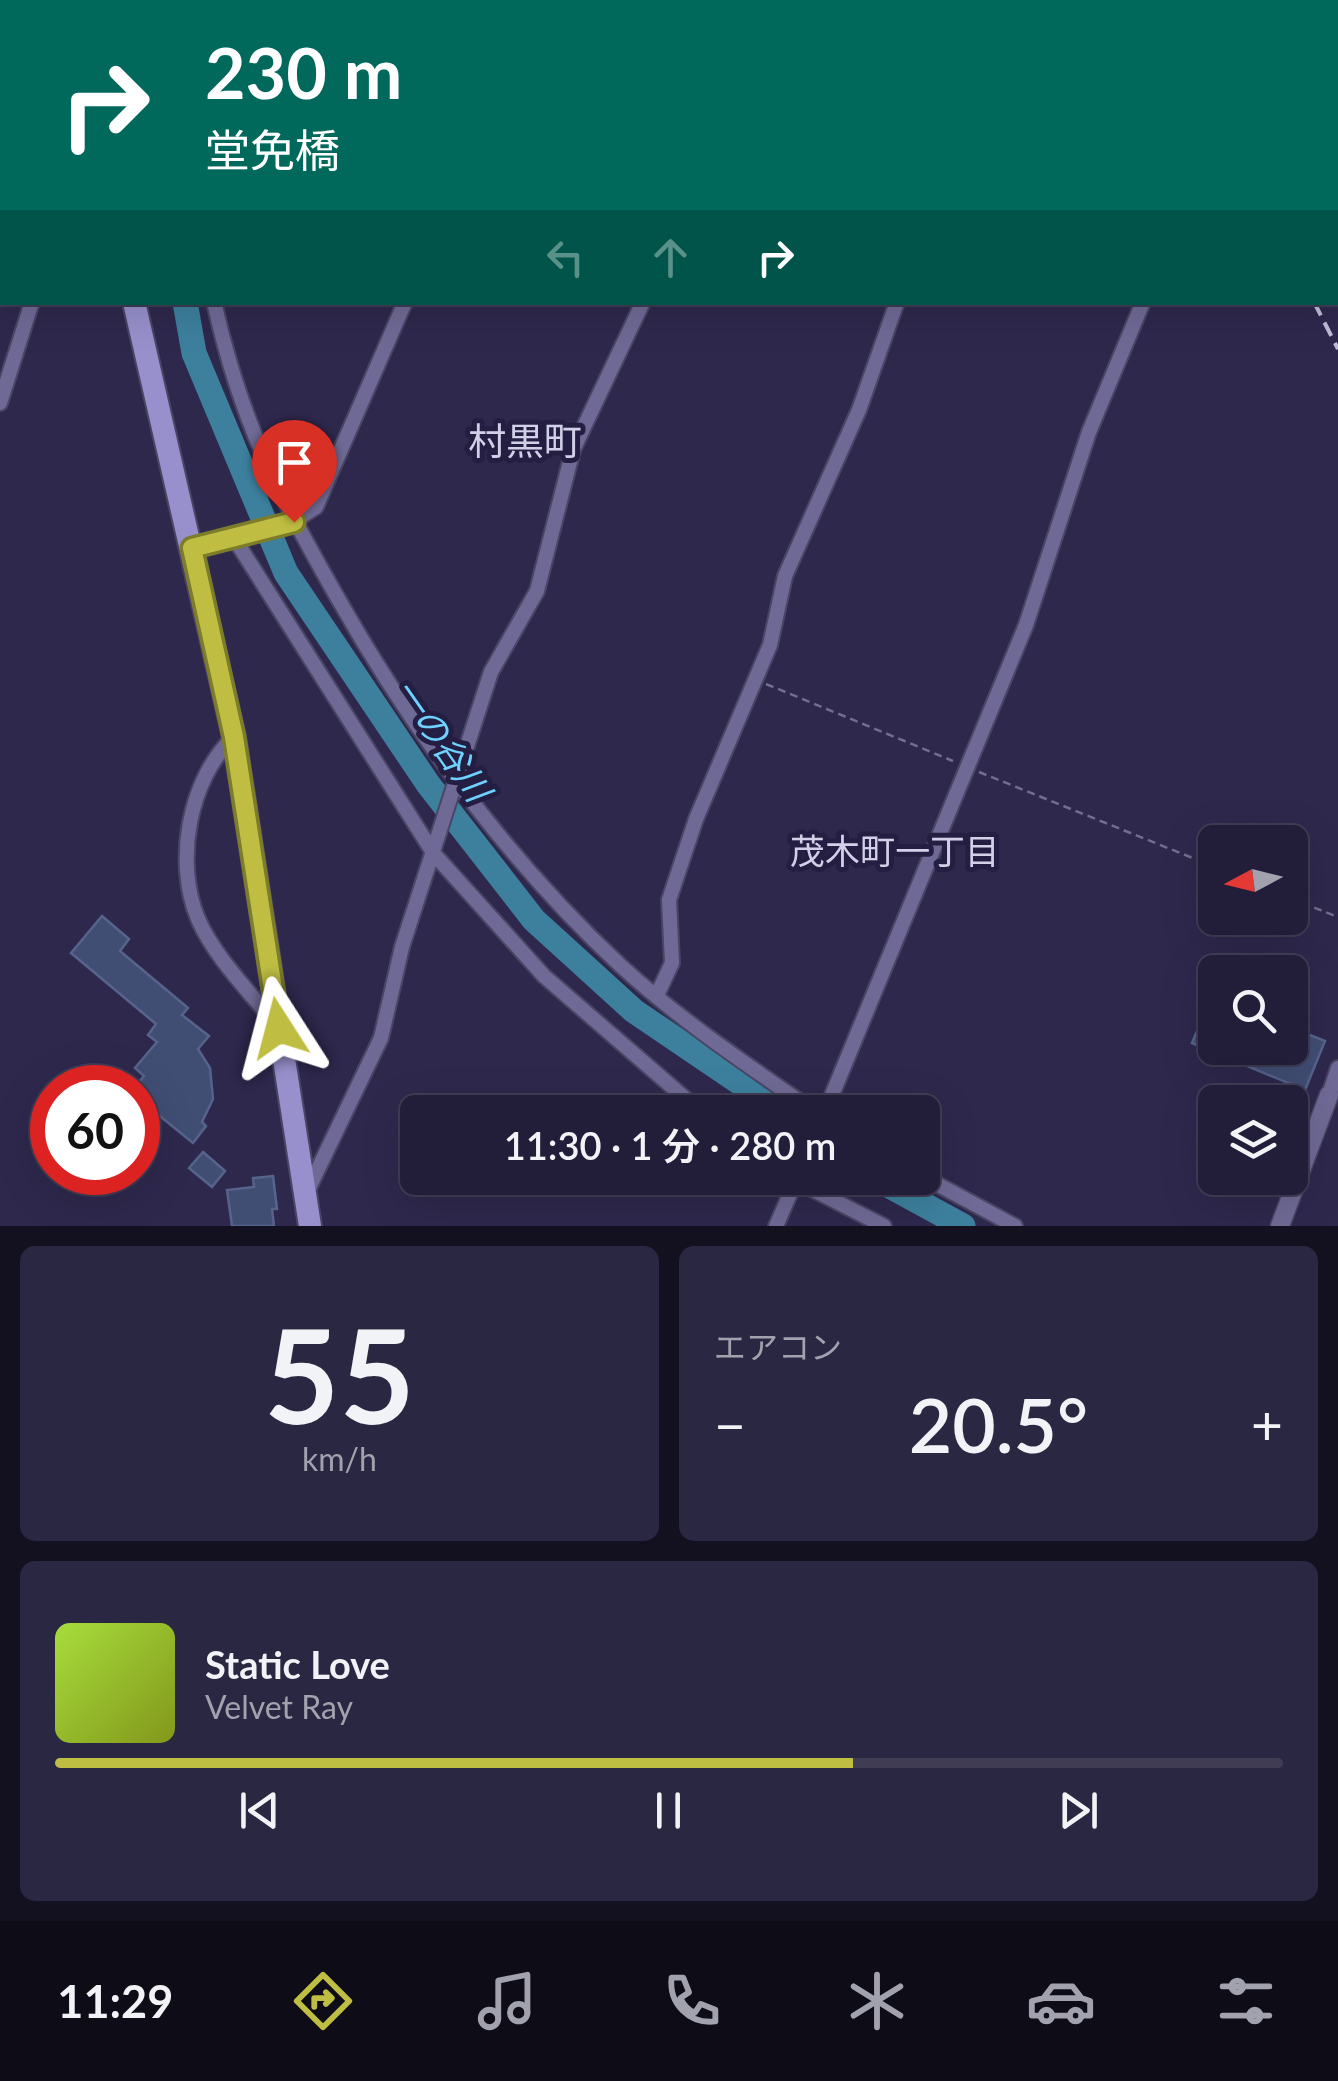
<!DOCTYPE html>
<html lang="ja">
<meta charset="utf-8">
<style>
body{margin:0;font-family:Lato,"Noto Sans JP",sans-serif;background:#2a2742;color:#f1f3f6;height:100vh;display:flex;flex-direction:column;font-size:38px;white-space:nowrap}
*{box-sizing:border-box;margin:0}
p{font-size:32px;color:#a2a2af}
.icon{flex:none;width:55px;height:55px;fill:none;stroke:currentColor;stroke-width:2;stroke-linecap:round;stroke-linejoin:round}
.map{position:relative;height:1226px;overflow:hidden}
.sheet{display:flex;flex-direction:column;gap:20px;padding:20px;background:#131020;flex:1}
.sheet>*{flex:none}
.top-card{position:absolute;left:0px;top:0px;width:1340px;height:305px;box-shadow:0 10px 40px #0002,0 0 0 2px #3f3c54;background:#00695c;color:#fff;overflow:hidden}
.needle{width:65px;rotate:263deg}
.fabs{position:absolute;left:1198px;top:825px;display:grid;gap:20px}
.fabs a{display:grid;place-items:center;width:110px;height:110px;border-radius:15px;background:#221e3a;box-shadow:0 10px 40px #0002,0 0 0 2px #3f3c54;font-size:50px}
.speed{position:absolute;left:30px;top:1065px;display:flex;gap:20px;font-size:50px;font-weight:700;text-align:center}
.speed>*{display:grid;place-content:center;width:130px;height:130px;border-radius:50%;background:#221e3a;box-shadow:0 10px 40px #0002,0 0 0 2px #3f3c54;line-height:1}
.speed .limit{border:15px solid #d22;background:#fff;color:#111}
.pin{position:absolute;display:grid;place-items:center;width:85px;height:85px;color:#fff;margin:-102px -42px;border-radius:50% 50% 50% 0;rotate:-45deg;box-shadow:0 0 10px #0007}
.pin .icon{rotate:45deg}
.me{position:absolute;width:110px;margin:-55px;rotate:351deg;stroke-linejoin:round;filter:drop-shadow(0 0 8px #0008)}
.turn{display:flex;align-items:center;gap:35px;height:210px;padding:0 40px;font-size:45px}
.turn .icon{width:130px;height:130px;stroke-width:2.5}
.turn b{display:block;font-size:70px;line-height:85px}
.lanes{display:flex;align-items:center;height:95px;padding:0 40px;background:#0003;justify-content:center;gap:50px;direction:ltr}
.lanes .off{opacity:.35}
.big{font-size:75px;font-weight:600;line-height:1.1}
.sheet .widget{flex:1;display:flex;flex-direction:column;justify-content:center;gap:15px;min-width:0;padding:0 35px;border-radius:15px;background:#2a2742}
.sheet .dial{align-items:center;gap:0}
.dial b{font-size:130px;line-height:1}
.song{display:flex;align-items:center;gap:30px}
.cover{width:120px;height:120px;border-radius:15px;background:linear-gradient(135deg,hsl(80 70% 55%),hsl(70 70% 35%))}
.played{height:10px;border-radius:5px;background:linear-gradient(90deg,#bfbe42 65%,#3f3c54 65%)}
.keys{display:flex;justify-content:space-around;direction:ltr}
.heat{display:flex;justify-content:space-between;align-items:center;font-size:55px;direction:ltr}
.sheet .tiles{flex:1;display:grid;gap:20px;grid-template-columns:1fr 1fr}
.widget:last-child{grid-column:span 2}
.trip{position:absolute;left:400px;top:1095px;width:540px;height:100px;border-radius:15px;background:#221e3a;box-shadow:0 10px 40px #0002,0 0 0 2px #3f3c54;font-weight:600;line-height:100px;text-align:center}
.dock{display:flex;height:160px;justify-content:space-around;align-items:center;background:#0e0c17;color:#a2a2af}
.dock .icon{width:70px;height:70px}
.dock .selected{color:#bfbe42}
.dock b{font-size:45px;color:#f1f3f6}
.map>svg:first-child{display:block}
</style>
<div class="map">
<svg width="1338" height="1226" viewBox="0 0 1338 1226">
<rect width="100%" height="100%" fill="#2e284d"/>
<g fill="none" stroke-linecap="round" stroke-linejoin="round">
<path stroke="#3d809e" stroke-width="25" d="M157,2V0
M0,65L2,64
M185,302L194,353L286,573L428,784L534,920L634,1011L783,1112
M875,1178L963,1226"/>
</g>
<path fill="#414e74" stroke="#56648c" stroke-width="2.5" d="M102,916L129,939L120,951L188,1008L182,1015L209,1036L198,1049L210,1068L213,1099L202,1122L206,1126L193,1143L140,1100L138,1083L144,1076L135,1068L157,1042L148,1035L156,1024L71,953Z
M1215,988V1048H1290V1027L1325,1041L1305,1090L1192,1043Z
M203,1152L225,1171L212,1187L189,1168Z
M273,1176L277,1209H272L274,1226H232L227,1190L254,1187L253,1178Z"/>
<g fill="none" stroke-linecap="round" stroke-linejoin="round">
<defs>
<path id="minor" d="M129,0V2
M1145,0L1146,2
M191,2V0
M531,2L532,0
M768,2L769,0
M1014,2L1015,0
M1270,2L1272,0
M214,302C240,419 277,492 336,595C414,733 505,858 621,966C681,1021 749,1066 815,1112
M0,403L32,302
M234,538L434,854L544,976L701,1112
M192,548L294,521L316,507L405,302
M234,737C189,778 174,862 198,919C215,958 251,993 277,1026
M657,995L672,963L669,900L696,819L770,645L785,576L859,410L897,302
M1329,1095L1338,1068
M825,1112L1026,625L1089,432L1143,302
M922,1176L1015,1226
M790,1178L884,1226
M306,1194L381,1038L402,947L491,672L537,591L573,450L643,302
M776,1226L797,1178"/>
<path id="tertiary" d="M1280,1226L1329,1095"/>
<path id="secondary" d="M1328,0L1330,2
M1338,15V16"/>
<path id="primary" d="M61,0L62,2
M134,302L234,737L310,1226"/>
</defs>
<use href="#minor" stroke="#4b4565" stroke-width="18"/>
<use href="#tertiary" stroke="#4b4565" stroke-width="21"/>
<use href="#secondary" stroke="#4b4565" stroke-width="24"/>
<use href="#primary" stroke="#4b4565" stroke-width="26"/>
<path stroke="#726e8d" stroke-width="2.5" stroke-dasharray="8 5" stroke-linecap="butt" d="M766,684L953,761
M979,772L1215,867
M1290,898L1338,917"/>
<use href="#minor" stroke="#6f6a95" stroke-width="14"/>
<use href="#tertiary" stroke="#6f6a95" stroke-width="18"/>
<use href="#secondary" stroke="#837db0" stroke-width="20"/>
<use href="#primary" stroke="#9790cc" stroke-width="22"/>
<path stroke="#bfbcd6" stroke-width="4" stroke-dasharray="15 8" stroke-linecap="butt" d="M1159,0L1160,2
M1314,302L1338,349"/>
</g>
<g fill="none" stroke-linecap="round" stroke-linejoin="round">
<defs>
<path id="route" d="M279,1028L234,737L192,548L294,522"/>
</defs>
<use href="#route" stroke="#7c7c2b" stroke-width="25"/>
<use href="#route" stroke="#bfbe42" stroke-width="18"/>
</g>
<g text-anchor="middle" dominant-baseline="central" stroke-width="10" stroke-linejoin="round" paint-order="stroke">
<g font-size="35" font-style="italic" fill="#6fd2fe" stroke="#241e42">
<text transform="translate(443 739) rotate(55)">一の谷川</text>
</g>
<g font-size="35" fill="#d2d0e8" stroke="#241e42">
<text x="895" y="850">茂木町一丁目</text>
</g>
<g font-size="38" fill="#d2d0e8" stroke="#241e42">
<text x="525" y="440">村黒町</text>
</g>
</g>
</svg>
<div class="fabs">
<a><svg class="needle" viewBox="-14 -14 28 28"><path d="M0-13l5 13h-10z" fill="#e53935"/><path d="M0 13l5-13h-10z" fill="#a2a2af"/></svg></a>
<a><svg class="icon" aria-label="search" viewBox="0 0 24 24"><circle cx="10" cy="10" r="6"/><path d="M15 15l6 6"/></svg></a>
<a><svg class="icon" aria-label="layers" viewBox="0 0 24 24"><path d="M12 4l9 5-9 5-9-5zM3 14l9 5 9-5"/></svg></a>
</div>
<div class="speed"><div class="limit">60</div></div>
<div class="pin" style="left:294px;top:522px;background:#d93025"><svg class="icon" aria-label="arrive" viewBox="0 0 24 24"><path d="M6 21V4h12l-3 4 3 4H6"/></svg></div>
<svg class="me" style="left:279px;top:1028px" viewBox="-20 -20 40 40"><path d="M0-17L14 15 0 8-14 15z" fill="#bfbe42" stroke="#fff" stroke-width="4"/></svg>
<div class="trip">11:30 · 1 分 · 280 m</div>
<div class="top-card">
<div class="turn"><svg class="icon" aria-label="right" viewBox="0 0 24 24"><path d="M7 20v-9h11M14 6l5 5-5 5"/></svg><div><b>230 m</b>堂免橋</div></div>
<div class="lanes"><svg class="icon off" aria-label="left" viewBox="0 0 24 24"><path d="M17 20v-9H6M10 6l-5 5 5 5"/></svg><svg class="icon off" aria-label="ahead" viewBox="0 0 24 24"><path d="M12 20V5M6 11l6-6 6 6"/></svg><svg class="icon" aria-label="right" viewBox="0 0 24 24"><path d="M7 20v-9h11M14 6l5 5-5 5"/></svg></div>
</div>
</div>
<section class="sheet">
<div class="tiles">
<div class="widget dial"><b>55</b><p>km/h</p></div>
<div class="widget"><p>エアコン</p>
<div class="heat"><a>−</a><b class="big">20.5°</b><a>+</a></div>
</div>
<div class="widget">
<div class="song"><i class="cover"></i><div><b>Static Love</b><p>Velvet Ray</p></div></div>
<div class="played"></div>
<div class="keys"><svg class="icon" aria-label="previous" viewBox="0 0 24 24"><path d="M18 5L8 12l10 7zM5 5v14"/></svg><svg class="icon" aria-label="pause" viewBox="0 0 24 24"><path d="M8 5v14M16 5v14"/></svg><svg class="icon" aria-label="next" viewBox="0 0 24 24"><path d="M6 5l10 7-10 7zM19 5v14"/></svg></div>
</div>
</div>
</section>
<nav class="dock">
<b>11:29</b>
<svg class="icon selected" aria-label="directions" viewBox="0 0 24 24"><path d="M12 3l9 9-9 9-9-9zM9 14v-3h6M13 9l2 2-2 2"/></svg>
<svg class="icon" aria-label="music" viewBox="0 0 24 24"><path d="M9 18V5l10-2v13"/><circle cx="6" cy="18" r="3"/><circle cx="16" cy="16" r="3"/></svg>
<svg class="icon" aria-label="phone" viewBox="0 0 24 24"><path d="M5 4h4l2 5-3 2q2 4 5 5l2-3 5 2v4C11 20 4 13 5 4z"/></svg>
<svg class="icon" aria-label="climate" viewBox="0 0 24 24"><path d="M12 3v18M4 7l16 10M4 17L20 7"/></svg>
<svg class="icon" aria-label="car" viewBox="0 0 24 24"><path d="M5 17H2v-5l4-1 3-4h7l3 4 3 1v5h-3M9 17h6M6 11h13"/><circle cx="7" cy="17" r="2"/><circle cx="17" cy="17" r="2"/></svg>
<svg class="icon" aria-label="filters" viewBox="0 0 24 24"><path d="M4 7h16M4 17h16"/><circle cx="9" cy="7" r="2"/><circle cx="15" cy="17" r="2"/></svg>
</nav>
